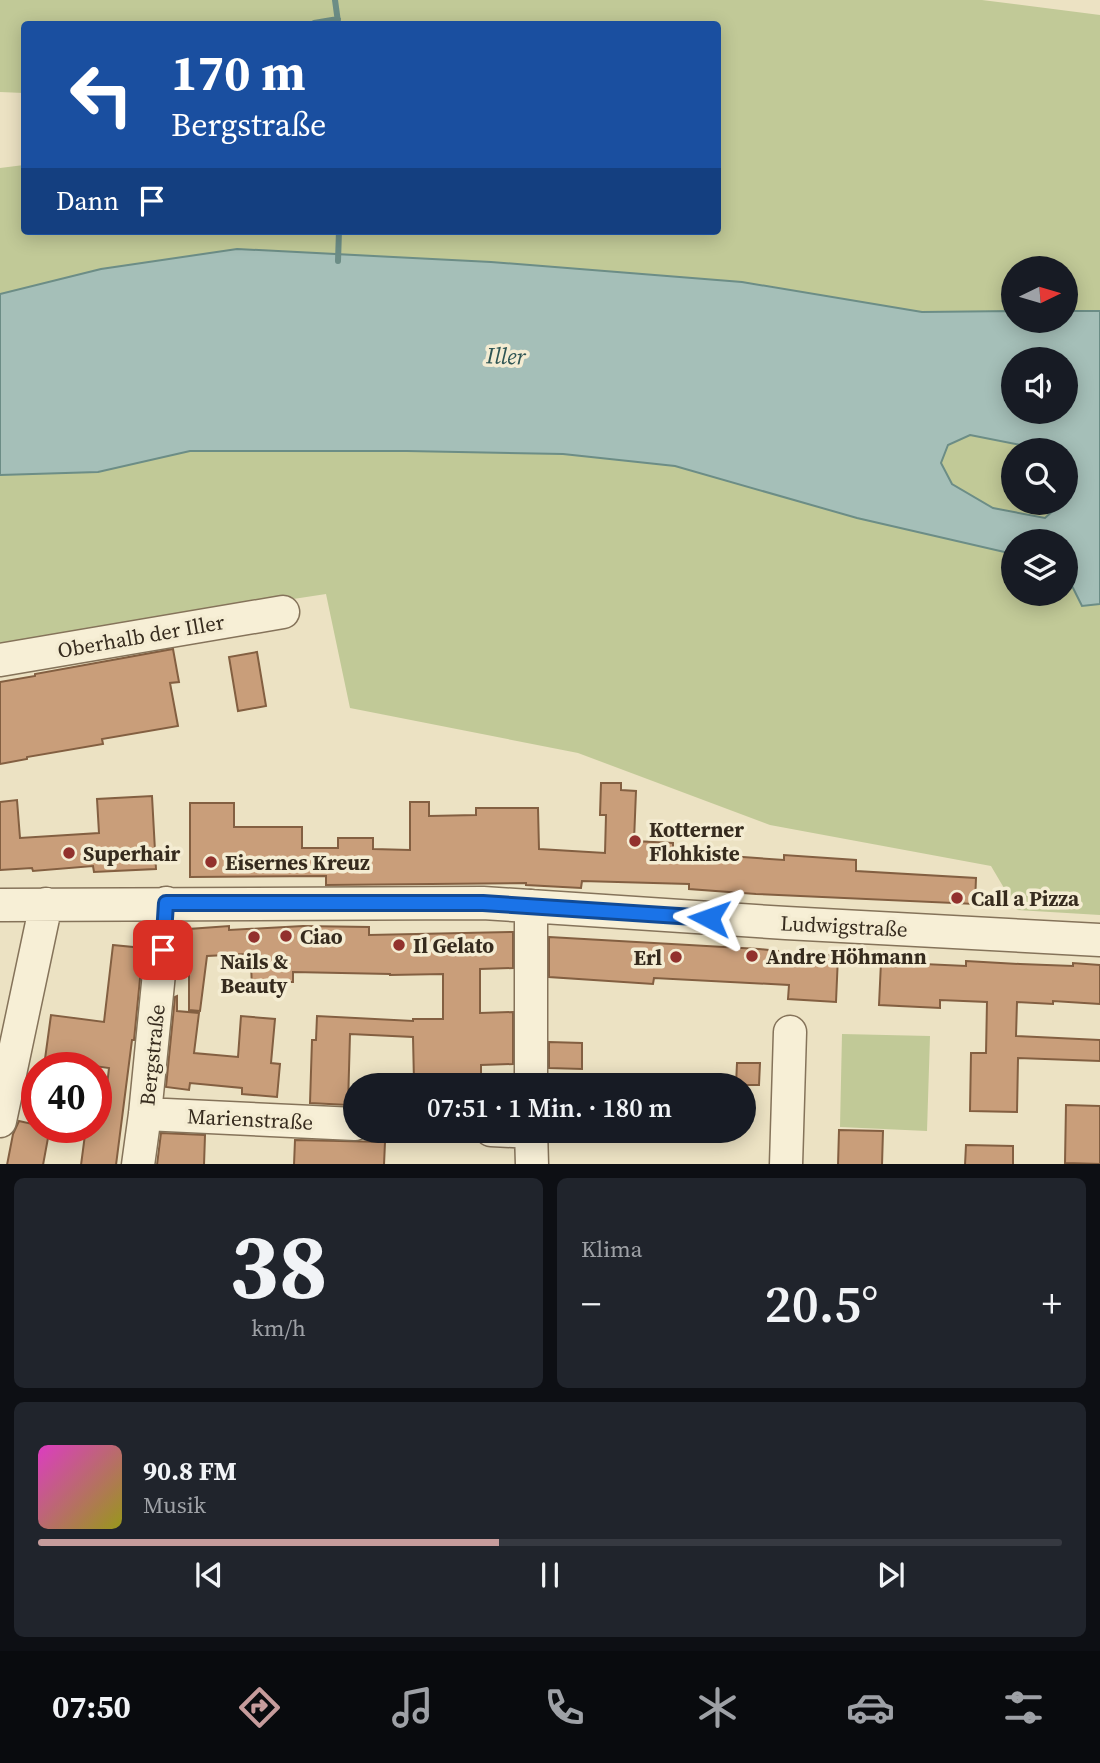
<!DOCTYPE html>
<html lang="de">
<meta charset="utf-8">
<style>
body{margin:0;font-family:"Source Serif 4",serif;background:#20242c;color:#f1f3f6;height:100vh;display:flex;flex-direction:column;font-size:26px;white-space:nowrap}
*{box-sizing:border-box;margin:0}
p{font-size:23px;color:#9ea1a6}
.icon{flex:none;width:38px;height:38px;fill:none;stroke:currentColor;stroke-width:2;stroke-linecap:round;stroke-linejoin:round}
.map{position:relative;height:1164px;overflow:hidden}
.sheet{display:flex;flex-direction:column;gap:14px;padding:14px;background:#0d0f14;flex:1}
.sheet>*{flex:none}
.guide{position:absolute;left:21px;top:21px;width:700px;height:214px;border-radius:7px;box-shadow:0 4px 18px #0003;background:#1a4fa0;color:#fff;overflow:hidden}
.needle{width:46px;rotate:85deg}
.tools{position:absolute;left:1001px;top:256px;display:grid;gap:14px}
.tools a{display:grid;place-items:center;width:77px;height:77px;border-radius:50%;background:#171b24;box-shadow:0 4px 18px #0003;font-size:35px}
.speed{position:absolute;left:21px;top:1052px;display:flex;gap:14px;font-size:35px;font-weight:700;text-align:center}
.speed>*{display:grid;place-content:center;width:91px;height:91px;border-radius:50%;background:#171b24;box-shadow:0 4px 18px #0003;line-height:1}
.speed .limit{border:10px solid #d22;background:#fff;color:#111}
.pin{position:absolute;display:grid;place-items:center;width:60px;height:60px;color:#fff;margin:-30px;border-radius:14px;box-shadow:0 4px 10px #0006}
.me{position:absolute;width:77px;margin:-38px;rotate:274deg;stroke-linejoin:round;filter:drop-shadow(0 0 5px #0008)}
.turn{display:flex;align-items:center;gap:24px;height:147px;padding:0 35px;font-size:32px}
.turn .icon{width:91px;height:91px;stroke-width:2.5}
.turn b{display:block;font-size:49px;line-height:60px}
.then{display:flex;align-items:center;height:66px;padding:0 35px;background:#0003;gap:14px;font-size:26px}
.big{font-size:52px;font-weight:600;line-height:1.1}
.sheet .card{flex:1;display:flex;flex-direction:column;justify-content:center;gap:10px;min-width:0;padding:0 24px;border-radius:10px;background:#20242c}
.sheet .dial{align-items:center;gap:0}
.dial b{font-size:91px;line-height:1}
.song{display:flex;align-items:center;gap:21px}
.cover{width:84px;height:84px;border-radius:10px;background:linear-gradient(135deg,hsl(310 70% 55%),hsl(60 70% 35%))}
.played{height:7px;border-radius:4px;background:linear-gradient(90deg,#c69c9c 45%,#363941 45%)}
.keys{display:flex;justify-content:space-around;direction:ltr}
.heat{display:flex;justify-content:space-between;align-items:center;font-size:38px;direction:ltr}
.sheet .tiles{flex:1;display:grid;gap:14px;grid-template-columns:1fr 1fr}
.card:last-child{grid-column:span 2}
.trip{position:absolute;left:343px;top:1073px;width:413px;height:70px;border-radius:35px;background:#171b24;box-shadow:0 4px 18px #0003;font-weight:600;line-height:70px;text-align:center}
.dock{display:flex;height:112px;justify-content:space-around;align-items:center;background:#090b0e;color:#9ea1a6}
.dock .icon{width:49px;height:49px}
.dock .current{color:#c69c9c}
.dock b{font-size:32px;color:#f1f3f6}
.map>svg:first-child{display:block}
</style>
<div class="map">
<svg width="1100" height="1165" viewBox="0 0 1100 1165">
<rect width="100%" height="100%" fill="#ece2c3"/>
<path fill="#c1c997" d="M0,0H982L1100,15V311H1066V268H1013V311L922,312L742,282L491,262L237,249L101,269L0,294V168L24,165V231H718V24H24V93L0,92Z
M970,435L1031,447L1035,450H1013V502H1063L1045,518L993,508L952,484L941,463L948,445Z
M190,451H407L563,454L675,466L857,518L1013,554V593H1066V574L1081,605L1100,604V915L1017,910L991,866L770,825L578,753L350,708L326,594L0,644V475L98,472Z
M842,1034L930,1036L927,1131L840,1127Z"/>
<path fill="#a5bfb8" stroke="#6c8d86" stroke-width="2" fill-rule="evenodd" d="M237,249L491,262L742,282L922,312L1013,311V320H1066V311H1100V604L1082,606L1066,574V541H1013V554L857,518L675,466L563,454L407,451H190L98,472L0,475V294L101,269ZM1013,359H1066V411H1013ZM970,435L1031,447L1035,450H1066V482L1071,495L1066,500V502H1063L1045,518L993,508L952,484L941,463L948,445Z"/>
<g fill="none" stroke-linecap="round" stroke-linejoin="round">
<path stroke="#6c8d86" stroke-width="6" d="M335,0L338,22
M314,23L338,19
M279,24H287
M338,261L339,231"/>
</g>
<path fill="#c99e7a" stroke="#835f41" stroke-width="2" d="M173,649L179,682L170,683L178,726L102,739L103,744L27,757V759L0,764V682L35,676V674Z
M257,652L266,706L238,711L229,657Z
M601,783H621V790L636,791L634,841L673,843V852L784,860V855L856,860V871L976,878L975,904L756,894L689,889V884L582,881L581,888L526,885V883L326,885V876L190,877V803H234V827H302V848H338V838H373V849L410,850V802H429V816L476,815V808H538L539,849L605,853L606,815H600Z
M152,796L156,869L94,872L93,866L33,871L32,868L0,870V802L17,800L20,838L99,833L97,799Z
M229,926V930L303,926L369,927V935L513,932V968L480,969V1013L513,1012V1064L481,1065V1085H451V1082H414L413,1037L350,1034L348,1105L310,1103L312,1040H316L317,1016L413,1021V1019H443V974L390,975V974L293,972V982H286L285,988L252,989L251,963L246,964V954L207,956L200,1011L189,1010V929Z
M549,937L759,949L778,951V952L838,956L836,1002L788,999L789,985L654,978L653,984L549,977Z
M113,945L143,948L134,1040H132L116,1165H81L86,1127H96V1100L105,1102L109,1068L45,1059L51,1015L104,1022Z
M966,961L1020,964L1073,966V963L1100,965V1004L1053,1001V1004L1017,1002L1016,1036L1100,1040V1061L1018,1058L1017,1112L970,1111L971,1053H986L987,1002L940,1000V1008L879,1005L881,962L966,966Z
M177,996V1011L199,1013L194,1053L238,1057L241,1016L275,1019L271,1063L280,1064L277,1097L242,1094V1088L190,1083L189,1090L166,1087L175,997Z
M549,1042L582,1043V1069L549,1068Z
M737,1063H760L759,1085H736Z
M1066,1105L1100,1106V1164L1065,1163Z
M19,1121L37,1125V1127H50L43,1165H7L13,1134Z
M839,1130L883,1131L882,1165H838Z
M161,1133L205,1135L204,1165H157Z
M295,1140L385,1142L384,1165H294Z
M966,1145L1013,1146V1165H965Z"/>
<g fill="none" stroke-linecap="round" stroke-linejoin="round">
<defs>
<path id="minor" d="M0,660L283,612
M0,905L483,903L786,923L1100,940
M531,1085V906
M145,1114L355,1124
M0,1121L46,904
M491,1130L531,1132
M531,1130L532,1165
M138,1165L145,1114L166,903
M786,1165L790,1032"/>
</defs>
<use href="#minor" stroke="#85735a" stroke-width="35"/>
<use href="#minor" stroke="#f7efd6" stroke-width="32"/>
</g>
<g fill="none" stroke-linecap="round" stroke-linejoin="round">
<defs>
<path id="route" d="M163,950L166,903H483L709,918"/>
</defs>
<use href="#route" stroke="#114b97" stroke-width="18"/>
<use href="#route" stroke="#1a73e8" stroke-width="12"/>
</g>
<g fill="#92312d" stroke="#f4ecd2" stroke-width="2.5">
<circle cx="635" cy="841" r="7"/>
<circle cx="69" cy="853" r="7"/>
<circle cx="211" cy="862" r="7"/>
<circle cx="957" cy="898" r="7"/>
<circle cx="286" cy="936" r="7"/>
<circle cx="254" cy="937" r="7"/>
<circle cx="399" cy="945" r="7"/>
<circle cx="752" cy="956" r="7"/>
<circle cx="676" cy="957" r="7"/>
</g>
<g text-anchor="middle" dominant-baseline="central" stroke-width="7" stroke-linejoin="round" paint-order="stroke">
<g font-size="21" fill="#362b1e" stroke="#f4ecd2">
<text transform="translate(141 636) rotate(-10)">Oberhalb der Iller</text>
<text transform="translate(844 926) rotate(3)">Ludwigstraße</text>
<text transform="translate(152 1055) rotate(-84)">Bergstraße</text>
<text transform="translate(250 1119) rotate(3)">Marienstraße</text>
</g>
<g font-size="21" font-weight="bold" fill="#362b1e" stroke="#f4ecd2" text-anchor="start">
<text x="649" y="829">Kotterner<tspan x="649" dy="24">Flohkiste</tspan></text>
<text x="83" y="853">Superhair</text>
<text x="225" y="862">Eisernes Kreuz</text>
<text x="971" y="898">Call a Pizza</text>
<text x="300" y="936">Ciao</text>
<text x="413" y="945">Il Gelato</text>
<text x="766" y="956">Andre Höhmann</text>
<text x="662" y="957" text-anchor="end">Erl</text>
<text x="254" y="961" text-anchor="middle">Nails &amp;<tspan x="254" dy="24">Beauty</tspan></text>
</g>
<g font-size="23" font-style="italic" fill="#2e5554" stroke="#f4ecd2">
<text transform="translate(506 356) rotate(2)">Iller</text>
</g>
</g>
</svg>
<div class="tools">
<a><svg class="needle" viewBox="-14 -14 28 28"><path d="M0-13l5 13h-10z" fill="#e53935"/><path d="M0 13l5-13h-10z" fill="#9ea1a6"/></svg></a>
<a><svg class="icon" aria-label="sound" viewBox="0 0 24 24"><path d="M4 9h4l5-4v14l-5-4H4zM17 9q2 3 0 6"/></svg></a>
<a><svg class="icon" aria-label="search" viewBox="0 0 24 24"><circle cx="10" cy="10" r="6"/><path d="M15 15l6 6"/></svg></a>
<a><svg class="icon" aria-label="layers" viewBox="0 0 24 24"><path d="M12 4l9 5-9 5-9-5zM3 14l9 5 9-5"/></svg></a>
</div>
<div class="speed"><div class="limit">40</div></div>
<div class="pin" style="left:163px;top:950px;background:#d93025"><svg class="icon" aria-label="arrive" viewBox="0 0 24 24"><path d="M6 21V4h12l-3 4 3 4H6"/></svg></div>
<svg class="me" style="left:709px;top:918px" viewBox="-20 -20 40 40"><path d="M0-17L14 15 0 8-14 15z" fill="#1a73e8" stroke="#fff" stroke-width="4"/></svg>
<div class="trip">07:51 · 1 Min. · 180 m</div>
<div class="guide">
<div class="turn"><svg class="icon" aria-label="left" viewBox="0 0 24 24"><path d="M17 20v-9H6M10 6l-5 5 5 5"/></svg><div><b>170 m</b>Bergstraße</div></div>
<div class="then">Dann<svg class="icon" aria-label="arrive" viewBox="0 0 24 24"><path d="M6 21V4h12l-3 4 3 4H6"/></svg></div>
</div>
</div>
<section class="sheet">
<div class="tiles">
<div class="card dial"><b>38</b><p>km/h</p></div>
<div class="card"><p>Klima</p>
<div class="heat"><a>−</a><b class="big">20.5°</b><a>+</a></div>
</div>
<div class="card">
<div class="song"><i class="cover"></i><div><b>90.8 FM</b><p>Musik</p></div></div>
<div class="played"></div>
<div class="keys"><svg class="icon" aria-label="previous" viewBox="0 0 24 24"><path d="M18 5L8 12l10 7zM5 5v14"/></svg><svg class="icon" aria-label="pause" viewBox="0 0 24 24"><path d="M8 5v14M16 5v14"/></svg><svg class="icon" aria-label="next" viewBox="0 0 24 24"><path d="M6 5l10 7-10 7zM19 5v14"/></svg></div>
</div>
</div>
</section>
<nav class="dock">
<b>07:50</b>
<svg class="icon current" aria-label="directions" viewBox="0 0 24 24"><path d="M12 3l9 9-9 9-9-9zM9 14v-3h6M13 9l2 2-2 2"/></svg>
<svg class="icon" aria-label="music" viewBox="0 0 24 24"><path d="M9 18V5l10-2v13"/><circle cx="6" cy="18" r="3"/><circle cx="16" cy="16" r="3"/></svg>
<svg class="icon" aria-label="phone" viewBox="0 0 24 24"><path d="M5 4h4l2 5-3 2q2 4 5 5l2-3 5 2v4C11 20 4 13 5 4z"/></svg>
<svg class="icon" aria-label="climate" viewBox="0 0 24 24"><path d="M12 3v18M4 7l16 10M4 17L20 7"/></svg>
<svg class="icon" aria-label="car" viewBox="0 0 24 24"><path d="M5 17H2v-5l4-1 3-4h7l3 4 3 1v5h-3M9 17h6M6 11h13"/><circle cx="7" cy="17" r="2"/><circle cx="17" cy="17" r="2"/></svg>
<svg class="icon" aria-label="filters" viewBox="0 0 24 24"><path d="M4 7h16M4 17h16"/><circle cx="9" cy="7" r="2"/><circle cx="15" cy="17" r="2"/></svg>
</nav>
